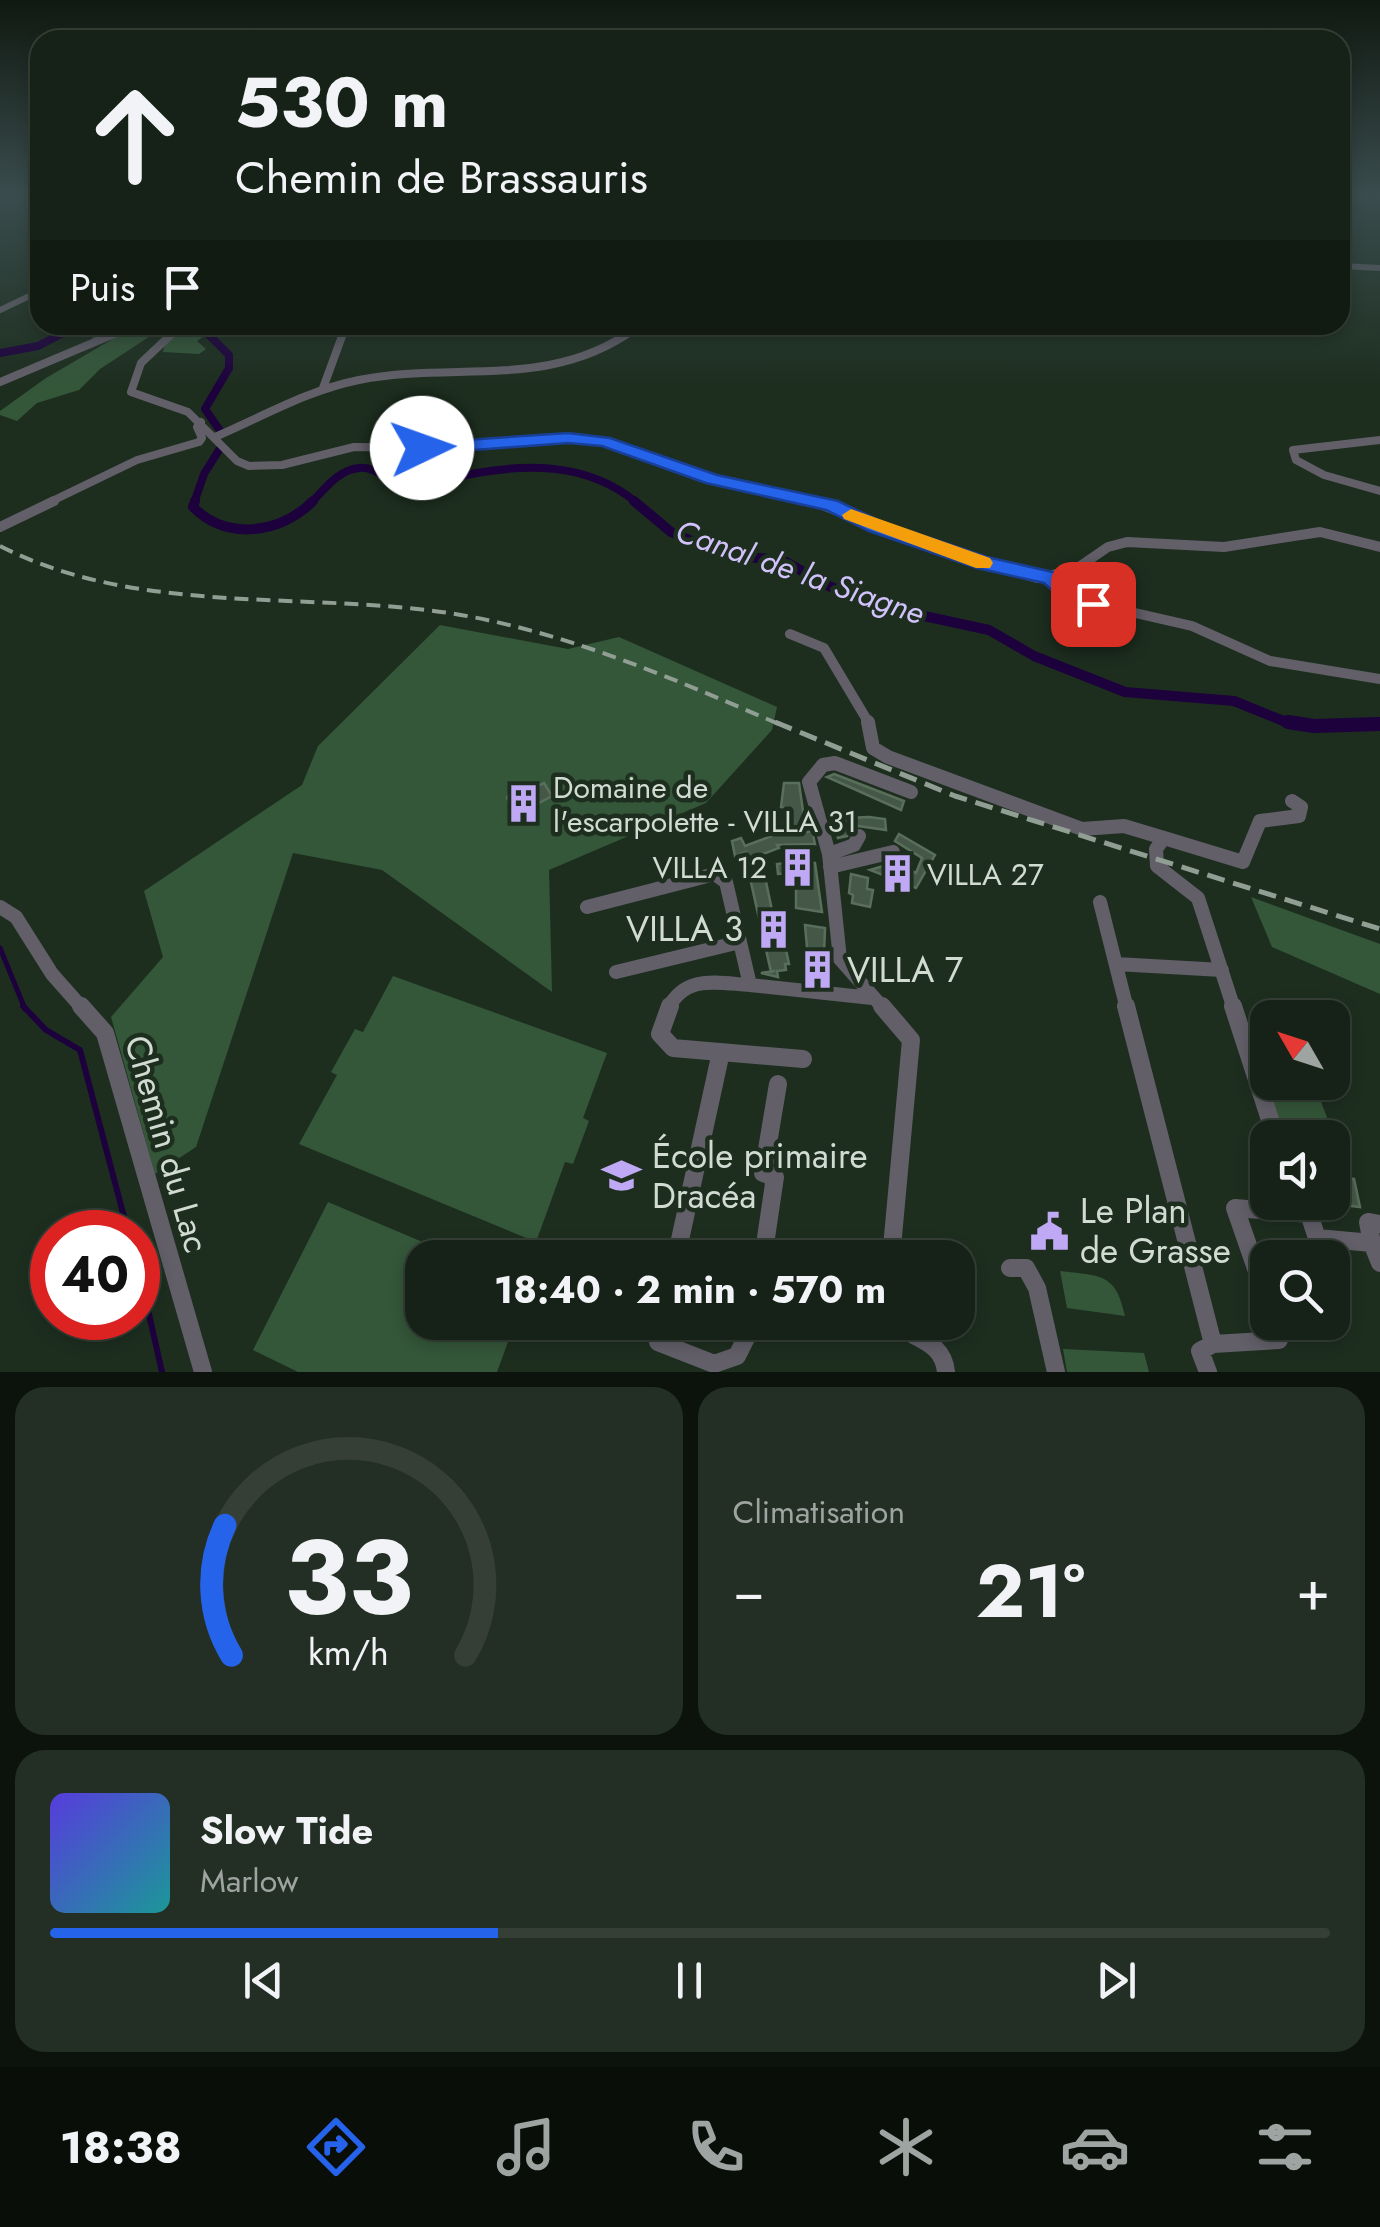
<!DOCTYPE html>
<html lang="fr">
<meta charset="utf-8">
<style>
body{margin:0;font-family:Jost,sans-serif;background:#232f24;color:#f1f3f6;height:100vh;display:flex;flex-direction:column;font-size:38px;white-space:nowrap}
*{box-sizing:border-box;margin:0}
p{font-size:32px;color:#9ea4a1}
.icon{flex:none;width:55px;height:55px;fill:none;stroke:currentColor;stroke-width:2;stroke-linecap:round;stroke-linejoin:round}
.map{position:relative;height:1372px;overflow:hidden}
.sheet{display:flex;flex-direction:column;gap:15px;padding:15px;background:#0c130d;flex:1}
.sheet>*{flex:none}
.banner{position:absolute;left:30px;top:30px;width:1320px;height:305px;border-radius:30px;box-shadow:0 5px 15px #0003,0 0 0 2px #353f36;background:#162217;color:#f1f3f6;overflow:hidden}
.needle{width:65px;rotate:309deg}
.controls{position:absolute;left:1250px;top:1000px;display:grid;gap:20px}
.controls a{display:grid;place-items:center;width:100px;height:100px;border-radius:20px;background:#162217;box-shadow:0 5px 15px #0003,0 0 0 2px #353f36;font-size:50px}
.speed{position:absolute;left:30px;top:1210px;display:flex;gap:20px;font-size:50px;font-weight:700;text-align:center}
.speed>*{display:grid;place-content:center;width:130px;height:130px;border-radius:50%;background:#162217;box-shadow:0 5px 15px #0003,0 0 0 2px #353f36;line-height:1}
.speed .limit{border:15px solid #d22;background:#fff;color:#111}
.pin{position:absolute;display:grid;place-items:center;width:85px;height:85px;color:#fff;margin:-42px;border-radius:20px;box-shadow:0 5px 15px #0006}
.me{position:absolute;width:110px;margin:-55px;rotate:87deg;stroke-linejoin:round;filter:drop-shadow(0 0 8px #0008)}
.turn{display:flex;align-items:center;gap:35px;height:210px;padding:0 40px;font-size:45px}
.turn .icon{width:130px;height:130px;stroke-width:2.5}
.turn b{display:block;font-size:70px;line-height:85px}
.then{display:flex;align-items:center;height:95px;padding:0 40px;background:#0003;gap:20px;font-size:38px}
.big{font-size:75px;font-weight:700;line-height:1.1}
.sheet .card{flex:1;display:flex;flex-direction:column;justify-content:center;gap:15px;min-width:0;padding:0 35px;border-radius:30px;background:#232f24}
.sheet .dial{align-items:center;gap:0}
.dial svg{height:260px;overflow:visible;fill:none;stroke:#353f36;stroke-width:7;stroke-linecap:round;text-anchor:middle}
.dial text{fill:#f1f3f6;stroke:none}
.song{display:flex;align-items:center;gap:30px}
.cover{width:120px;height:120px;border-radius:15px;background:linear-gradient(135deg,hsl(250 70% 55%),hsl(180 70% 35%))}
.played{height:10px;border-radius:5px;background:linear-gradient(90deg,#2563eb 35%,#353f36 35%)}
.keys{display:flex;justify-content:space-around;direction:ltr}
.heat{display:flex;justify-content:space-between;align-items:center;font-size:55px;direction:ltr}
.sheet .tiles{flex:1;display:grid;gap:15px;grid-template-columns:1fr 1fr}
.card:last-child{grid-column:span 2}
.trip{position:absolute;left:405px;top:1240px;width:570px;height:100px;border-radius:30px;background:#162217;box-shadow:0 5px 15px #0003,0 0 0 2px #353f36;font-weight:700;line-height:100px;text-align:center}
.menu{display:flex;height:160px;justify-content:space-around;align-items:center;background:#090e09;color:#9ea4a1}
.menu .icon{width:70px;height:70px}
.menu .on{color:#2563eb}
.menu b{font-size:45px;color:#f1f3f6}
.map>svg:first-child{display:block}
</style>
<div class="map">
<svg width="1380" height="1372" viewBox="0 0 1380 1372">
<rect width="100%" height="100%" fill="#1d2e1f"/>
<path fill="#345639" d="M220,325L197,341L206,349L199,354L163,352L167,332L158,331L100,369L79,390L37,403L17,421L0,415V411L46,378L111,340H94L85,326Z
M440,625L568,649L619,637L777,707L772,730L706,803L549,870L552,992L382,870L293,853L196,1147L155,1174L111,1017L163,957L144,891L302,785L318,746Z
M1251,897L1380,944V994L1272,947Z
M393,976L607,1053L583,1118L589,1121L573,1164L565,1162L536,1242L299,1144L337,1075L331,1072L355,1029L363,1032Z
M1260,1073L1267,1074L1268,1082L1314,1083L1337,1144L1333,1143L1332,1138L1281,1137Z
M328,1202L458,1257L422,1258V1322L515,1323L497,1372H298L253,1350Z
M1060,1271C1101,1276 1116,1273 1125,1316L1067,1308Z
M1063,1349L1144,1353L1149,1372H1067Z"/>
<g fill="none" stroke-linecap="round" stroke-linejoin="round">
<path stroke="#1d013d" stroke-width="5" d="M0,948L25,1009"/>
<path stroke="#1d013d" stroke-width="6" d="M23,1006L46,1030L80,1050L128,1232
M138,1266L162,1372"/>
<path stroke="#1d013d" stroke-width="6" d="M68,331L79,325
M207,331L213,325"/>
<path stroke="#1d013d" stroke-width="8" d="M210,328L206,332L229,355V368L205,409L221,432
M0,353L38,346L73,328
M194,503L204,474L219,450
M311,503C325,489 338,470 359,468C377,466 392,485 409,488C427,491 445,480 461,476C523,463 587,461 637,503"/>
<path stroke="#1d013d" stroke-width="10" d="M195,501L193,507C227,541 280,534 313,501
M634,501L671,532L701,545L745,557L783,560L826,585L887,608L989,630L1034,656L1125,692L1234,701L1286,722L1306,725
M1354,725L1380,724"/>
<path stroke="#1d013d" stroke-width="14" d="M1288,722L1314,726L1380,724"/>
</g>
<path fill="#455847" stroke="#5a6e5c" stroke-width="2.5" d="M834,774L904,801L901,810L827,777Z
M544,783L552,796L526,810L531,823L517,815L507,798L512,788L523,794Z
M784,783H799L806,832L812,831L815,844L777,845L779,848L750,859L746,852L735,856L732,841L741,838L745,846L782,832L786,808L781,807Z
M869,817L885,819L886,830L858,826L847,836L838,838L835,826L848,821L847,818Z
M899,834L935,855L916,888L870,870L893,863L916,873L922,858L895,841Z
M794,862L815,863L822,912L796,908V873L778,874L777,864Z
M851,874L868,878L867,889L873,890L870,907L852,903L853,895L849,893Z
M765,877L773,915L767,919L780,921L789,964H785L786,970L777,971L778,977L761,973L775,971L771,972L750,878Z
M805,925L825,928L823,982L810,981Z
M1332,1177L1354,1179L1360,1207L1332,1204Z"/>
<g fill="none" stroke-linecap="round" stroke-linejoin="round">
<path stroke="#625f69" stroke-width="6" d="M1340,266L1380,268
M0,310L40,291
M754,325L803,331
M1241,329L1250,325
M123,331L135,325
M175,331L182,325
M344,331L346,325
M632,331L640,325
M808,331L832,326L948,325"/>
<path stroke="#625f69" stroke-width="8" d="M178,328L141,363L131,392L188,412L237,461L249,466L282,465L354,447L451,448L568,438L604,441L713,479L823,503
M781,328H821
M0,382L128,328
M323,388L345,328
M215,437C262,417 308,390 359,380C456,361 550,391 636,328
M1380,440L1293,450L1296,460L1324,475L1380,491
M48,503L137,460L199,442L202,438L197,427L201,422"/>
<path stroke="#625f69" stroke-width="10" d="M812,501L910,539L1037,578L1073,571L1108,547L1127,542L1224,547L1320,532L1380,547
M0,527L54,501
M1050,578L1074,599L1192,626L1270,661L1380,679
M790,634L824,648L870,725"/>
<path stroke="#625f69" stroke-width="14" d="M868,722L873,748L888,757L1082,829L1124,826L1164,838
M829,854L854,845L859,836
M830,867L893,852
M1100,902L1127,1009
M0,907L16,917L52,974L83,1009
M587,907L715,874L726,882L750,985C717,983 685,974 668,1009
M1116,964L1222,970
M616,972L740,942
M750,985L872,998
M884,1009L840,959L829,854L809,782L823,765L835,763L911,792
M1234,1009L1198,898L1157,866L1156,849L1164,838L1243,862L1260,821L1299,816L1301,807L1292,801"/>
<path stroke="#625f69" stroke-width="18" d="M81,1006L105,1033L203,1372
M670,1006L660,1034L673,1048L803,1059
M882,1006L911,1040L891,1258
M1126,1006L1213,1344
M1233,1006L1276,1138
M1305,1202L1317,1238L1372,1243L1380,1263
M1317,1238L1324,1258
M1372,1243L1368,1222L1380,1224
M676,1258L721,1052
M763,1258L775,1177L763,1173L778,1084
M1010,1268H1026L1037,1288L1056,1372
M1332,1283V1288
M1268,1303L1235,1208L1309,1214
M662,1322L658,1342L714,1364L737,1356L754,1322
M893,1322C914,1340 943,1340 946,1372
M1208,1372L1200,1351L1213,1344L1279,1340L1274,1322"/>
<path stroke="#919e93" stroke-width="4" stroke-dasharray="14 8" stroke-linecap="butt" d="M0,546C137,616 301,591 449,613C565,631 674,679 781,725"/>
<path stroke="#919e93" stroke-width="5" stroke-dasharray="18 9" stroke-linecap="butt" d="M775,722L955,796L1380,929"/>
</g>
<linearGradient id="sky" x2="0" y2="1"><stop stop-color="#101911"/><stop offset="0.5" stop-color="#3a4c4d"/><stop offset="1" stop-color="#3a4c4d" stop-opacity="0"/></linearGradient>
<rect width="1380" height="387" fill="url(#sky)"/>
<path fill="#2563eb" stroke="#184099" stroke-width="2.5" d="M568,433L610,438L717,475L838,501L882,522L987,557L1057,573L1081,593L1101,598L1104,604L1093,611L1067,604L1044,583L977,568L869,531L826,510L706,483L602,446L568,443L422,454L413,448L422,443Z"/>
<path fill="#f59e0b" d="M851,509L990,558L993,563L990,568H976L844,519L842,515Z"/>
<defs>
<symbol id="building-bare" viewBox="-9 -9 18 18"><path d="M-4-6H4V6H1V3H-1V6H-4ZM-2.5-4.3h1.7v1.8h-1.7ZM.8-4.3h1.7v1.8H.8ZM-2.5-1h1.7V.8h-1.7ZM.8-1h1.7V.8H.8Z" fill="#bfa8f4" stroke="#1d2e1f" stroke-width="2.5" paint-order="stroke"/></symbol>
<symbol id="school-bare" viewBox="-9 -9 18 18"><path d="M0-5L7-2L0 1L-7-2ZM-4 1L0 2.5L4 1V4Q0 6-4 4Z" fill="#bfa8f4" stroke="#1d2e1f" stroke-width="2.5" paint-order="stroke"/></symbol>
<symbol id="civic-bare" viewBox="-9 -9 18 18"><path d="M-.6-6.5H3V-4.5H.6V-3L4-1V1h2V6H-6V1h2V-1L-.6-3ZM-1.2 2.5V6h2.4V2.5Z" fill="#bfa8f4" stroke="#1d2e1f" stroke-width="2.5" paint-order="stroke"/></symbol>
</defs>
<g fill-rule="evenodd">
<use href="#building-bare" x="496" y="776" width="55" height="55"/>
<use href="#building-bare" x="770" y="840" width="55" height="55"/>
<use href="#building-bare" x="870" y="846" width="55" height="55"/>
<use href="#building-bare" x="746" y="902" width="55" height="55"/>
<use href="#building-bare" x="790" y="942" width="55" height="55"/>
<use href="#school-bare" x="594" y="1148" width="55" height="55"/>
<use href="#civic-bare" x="1022" y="1204" width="55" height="55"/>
</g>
<g text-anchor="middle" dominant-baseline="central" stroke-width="9" stroke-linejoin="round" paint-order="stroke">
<g font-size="30" fill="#d1dbd2" stroke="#1d2e1f" text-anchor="start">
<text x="553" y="787">Domaine de<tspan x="553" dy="34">l'escarpolette - VILLA 31</tspan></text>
<text x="767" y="867" text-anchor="end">VILLA 12</text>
<text x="927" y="874">VILLA 27</text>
</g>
<g font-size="32" font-style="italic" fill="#d2c2fb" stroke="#1d2e1f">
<text transform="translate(800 572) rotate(19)">Canal de la Siagne</text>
</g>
<g font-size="35" fill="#d1dbd2" stroke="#1d2e1f" text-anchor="start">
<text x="743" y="929" text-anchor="end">VILLA 3</text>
<text x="847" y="970">VILLA 7</text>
<text x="652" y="1156">École primaire<tspan x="652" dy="40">Dracéa</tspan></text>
<text x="1080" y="1211">Le Plan<tspan x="1080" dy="40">de Grasse</tspan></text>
</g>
<g font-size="35" fill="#d1dbd2" stroke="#1d2e1f">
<text transform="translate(167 1144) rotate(74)">Chemin du Lac</text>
</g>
</g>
</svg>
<div class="controls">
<a><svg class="needle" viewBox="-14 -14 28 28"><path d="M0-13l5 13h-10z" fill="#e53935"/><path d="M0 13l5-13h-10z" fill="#9ea4a1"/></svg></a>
<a><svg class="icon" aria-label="sound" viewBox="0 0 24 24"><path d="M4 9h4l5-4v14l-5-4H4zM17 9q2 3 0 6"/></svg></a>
<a><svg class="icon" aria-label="search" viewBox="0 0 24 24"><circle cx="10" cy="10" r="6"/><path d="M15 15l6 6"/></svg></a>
</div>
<div class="speed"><div class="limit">40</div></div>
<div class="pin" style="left:1093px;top:604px;background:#d93025"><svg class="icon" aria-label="arrive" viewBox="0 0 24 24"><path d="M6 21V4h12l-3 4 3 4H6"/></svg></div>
<svg class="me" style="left:422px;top:448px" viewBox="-20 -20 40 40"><circle r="19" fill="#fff"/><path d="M0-13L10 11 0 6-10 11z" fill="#2563eb"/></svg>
<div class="trip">18:40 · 2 min · 570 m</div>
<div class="banner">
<div class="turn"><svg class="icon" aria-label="ahead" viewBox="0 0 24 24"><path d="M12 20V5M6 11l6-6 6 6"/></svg><div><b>530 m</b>Chemin de Brassauris</div></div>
<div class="then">Puis<svg class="icon" aria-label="arrive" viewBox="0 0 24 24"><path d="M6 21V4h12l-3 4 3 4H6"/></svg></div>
</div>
</div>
<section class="sheet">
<div class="tiles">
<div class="card dial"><svg viewBox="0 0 100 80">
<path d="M14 69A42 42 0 1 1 86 69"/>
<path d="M14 69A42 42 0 0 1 12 29" stroke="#2563eb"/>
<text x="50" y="56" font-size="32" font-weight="700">33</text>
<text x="50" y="72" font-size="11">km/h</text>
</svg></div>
<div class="card"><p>Climatisation</p>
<div class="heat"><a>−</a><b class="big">21°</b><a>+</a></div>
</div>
<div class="card">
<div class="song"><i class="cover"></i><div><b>Slow Tide</b><p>Marlow</p></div></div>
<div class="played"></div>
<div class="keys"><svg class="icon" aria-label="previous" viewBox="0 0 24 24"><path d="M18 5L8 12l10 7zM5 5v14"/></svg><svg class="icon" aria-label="pause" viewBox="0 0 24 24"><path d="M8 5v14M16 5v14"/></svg><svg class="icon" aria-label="next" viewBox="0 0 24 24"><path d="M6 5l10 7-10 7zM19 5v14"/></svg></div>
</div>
</div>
</section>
<nav class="menu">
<b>18:38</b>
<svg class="icon on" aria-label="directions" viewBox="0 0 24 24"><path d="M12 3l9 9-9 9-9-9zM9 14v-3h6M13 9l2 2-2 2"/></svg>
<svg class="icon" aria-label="music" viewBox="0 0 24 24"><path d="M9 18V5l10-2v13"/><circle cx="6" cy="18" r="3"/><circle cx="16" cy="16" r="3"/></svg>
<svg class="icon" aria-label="phone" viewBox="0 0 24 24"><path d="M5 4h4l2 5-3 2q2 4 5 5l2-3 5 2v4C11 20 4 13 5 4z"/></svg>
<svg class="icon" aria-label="climate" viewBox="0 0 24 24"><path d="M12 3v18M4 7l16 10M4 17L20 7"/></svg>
<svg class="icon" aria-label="car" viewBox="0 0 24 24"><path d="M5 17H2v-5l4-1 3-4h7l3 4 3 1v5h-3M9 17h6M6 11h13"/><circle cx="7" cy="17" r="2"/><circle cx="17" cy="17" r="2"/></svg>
<svg class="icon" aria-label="filters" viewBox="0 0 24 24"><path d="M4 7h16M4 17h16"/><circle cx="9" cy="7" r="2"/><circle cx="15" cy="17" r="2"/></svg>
</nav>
